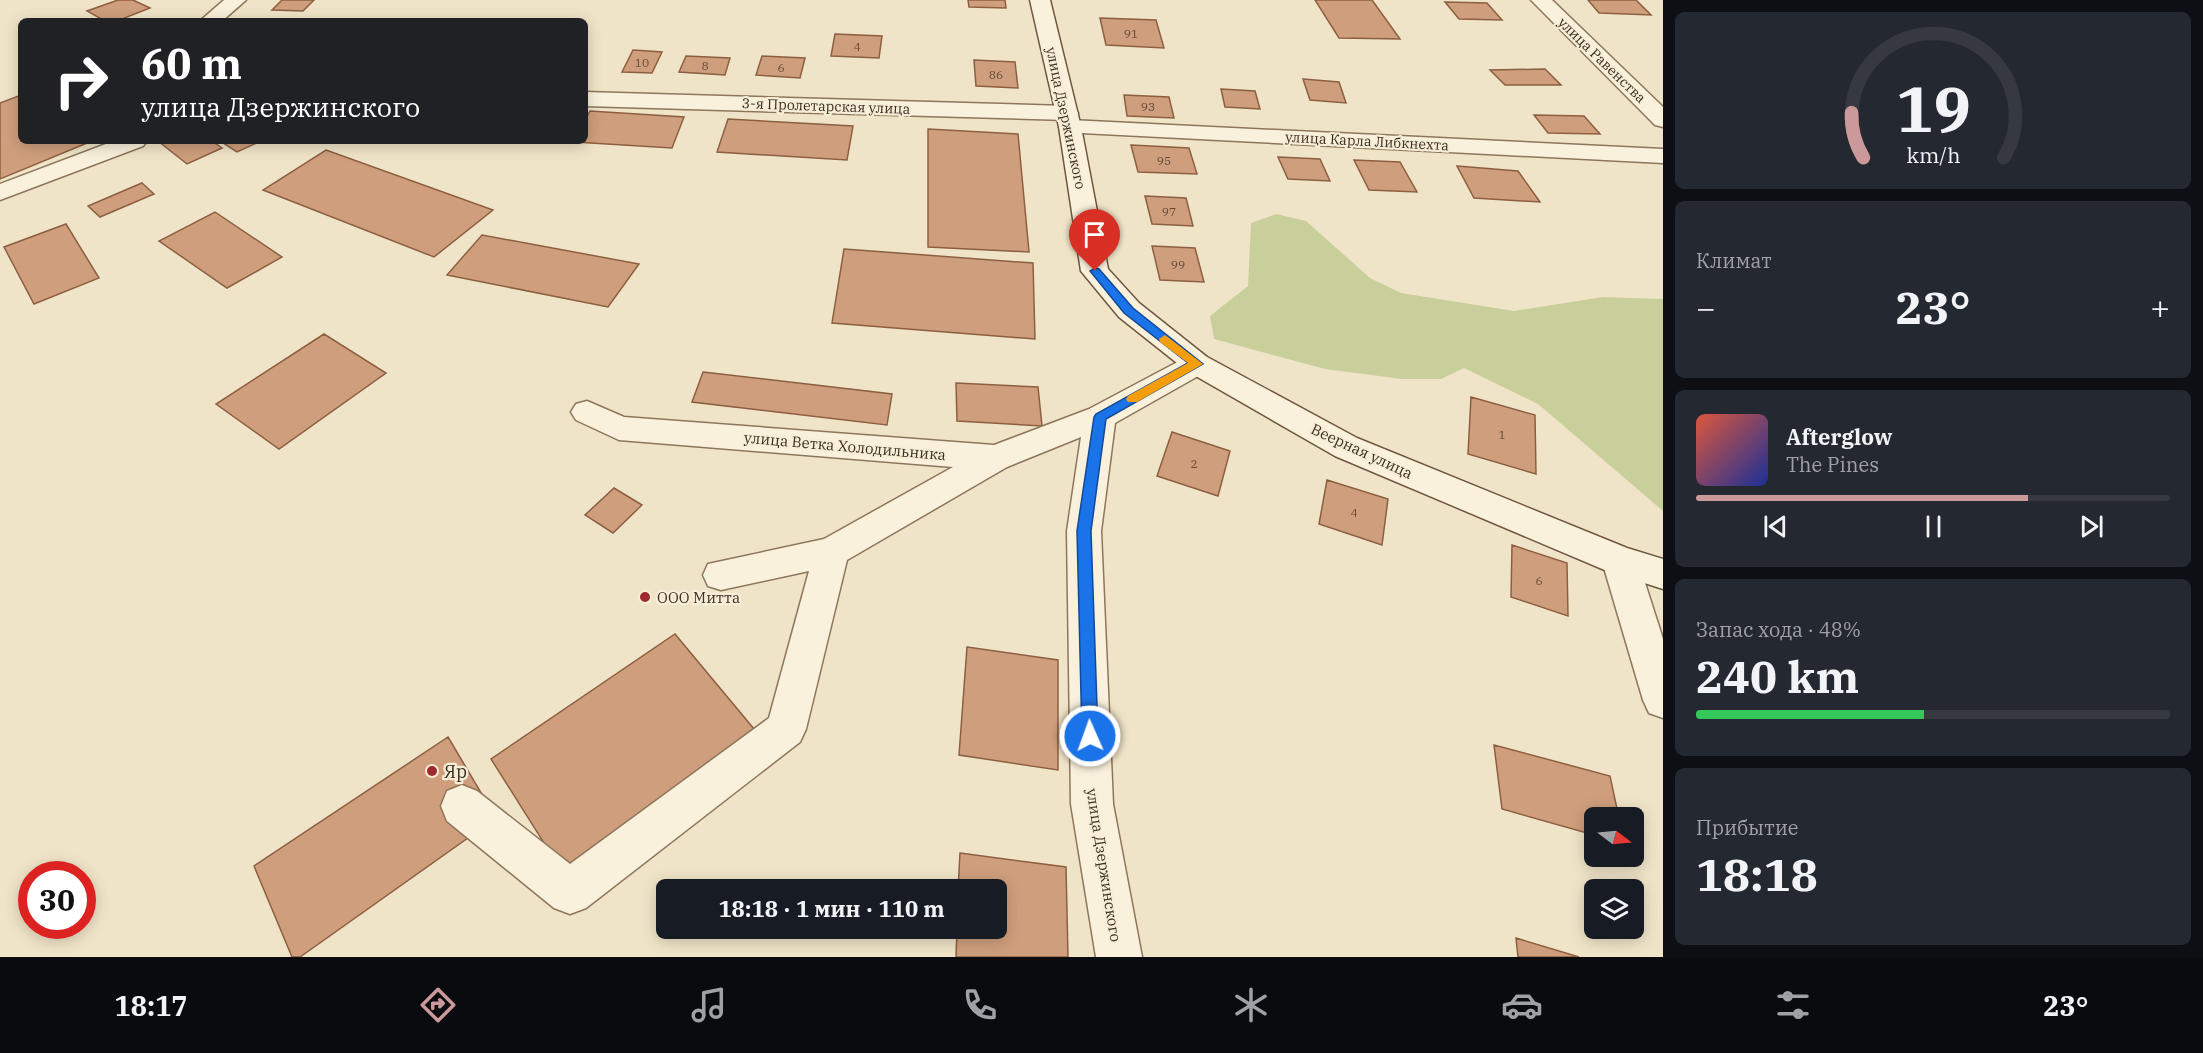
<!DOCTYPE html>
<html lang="ru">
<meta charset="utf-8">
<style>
body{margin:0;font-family:"IBM Plex Serif",serif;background:#242831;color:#f1f3f6;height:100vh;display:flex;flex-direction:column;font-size:22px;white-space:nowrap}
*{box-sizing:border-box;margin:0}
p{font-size:20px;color:#9ea1a6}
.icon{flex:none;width:33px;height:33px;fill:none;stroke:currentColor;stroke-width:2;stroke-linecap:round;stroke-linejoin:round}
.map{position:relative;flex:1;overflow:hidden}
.panel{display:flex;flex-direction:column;gap:12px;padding:12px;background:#0d0f14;width:540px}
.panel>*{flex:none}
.banner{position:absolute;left:18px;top:18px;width:570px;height:126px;border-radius:9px;box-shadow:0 3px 15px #0003;background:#202124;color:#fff;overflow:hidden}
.needle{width:39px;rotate:106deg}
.tools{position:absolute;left:1584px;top:807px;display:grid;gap:12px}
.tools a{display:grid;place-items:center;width:60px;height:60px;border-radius:9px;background:#171b24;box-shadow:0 3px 15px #0003;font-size:30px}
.speed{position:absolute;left:18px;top:861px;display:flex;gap:12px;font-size:30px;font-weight:700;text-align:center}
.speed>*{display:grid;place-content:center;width:78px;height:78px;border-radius:50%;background:#171b24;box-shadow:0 3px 15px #0003;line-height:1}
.speed .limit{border:9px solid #d22;background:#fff;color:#111}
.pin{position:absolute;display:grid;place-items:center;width:51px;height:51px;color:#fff;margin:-62px -26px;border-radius:50% 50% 50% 0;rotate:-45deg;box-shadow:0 0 6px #0007}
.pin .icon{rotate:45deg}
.me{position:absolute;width:66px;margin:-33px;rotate:358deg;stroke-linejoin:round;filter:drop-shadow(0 0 4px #0008)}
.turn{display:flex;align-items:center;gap:21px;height:126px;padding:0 24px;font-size:27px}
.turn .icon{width:78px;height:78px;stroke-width:2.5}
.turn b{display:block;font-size:42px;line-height:51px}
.big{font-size:45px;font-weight:700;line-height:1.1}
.panel .card{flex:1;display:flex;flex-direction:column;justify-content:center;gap:9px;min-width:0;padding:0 21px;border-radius:9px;background:#242831}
.panel .dial{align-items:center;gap:0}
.dial svg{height:156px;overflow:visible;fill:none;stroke:#363941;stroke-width:7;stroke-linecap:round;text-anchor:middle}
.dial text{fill:#f1f3f6;stroke:none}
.song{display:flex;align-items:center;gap:18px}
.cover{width:72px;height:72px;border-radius:9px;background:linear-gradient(135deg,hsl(10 70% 55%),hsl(230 70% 35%))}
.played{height:6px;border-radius:3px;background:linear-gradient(90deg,#cc999b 70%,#363941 70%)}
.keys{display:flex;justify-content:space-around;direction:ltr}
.heat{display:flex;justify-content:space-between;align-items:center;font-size:33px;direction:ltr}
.charge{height:9px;border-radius:4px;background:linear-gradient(90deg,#34c759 48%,#363941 0)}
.trip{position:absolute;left:656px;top:879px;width:351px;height:60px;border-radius:9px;background:#171b24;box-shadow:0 3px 15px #0003;font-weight:700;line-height:60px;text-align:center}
.dock{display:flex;height:96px;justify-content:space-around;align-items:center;background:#090b0e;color:#9ea1a6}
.dock .icon{width:42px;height:42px}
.dock .active{color:#cc999b}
.dock b{font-size:27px;color:#f1f3f6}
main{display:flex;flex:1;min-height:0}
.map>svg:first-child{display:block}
</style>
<main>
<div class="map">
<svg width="1663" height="957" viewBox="0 0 1663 957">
<rect width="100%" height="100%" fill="#f0e4c8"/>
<path fill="#c9cf9b" d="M1276,214L1306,221L1370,278L1401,293L1514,311L1603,297L1663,299V511L1538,404L1464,368L1441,379H1402L1325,369L1214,339L1210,316L1248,286L1251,223Z"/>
<path fill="#cf9f7d" stroke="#8d5f41" stroke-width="1.5" d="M118,0H133L150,8L117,21H105L87,11Z
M282,0H314L303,11L272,10Z
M968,0H1005L1006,8L969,7Z
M1315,0H1372L1400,39L1339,38Z
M1588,0H1636L1651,15L1599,13Z
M1445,2L1487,3L1502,20L1459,19Z
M1100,18L1156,20L1164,48L1106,45Z
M835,34L882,36L879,58L831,56Z
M633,50L662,52L652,73L622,72Z
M686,56L730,58L725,75L679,72Z
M762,56L805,58L800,78L756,75Z
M974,60L1015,62L1018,88L976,86Z
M1545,69L1561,85H1505L1490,70Z
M1303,79L1339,82L1346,103L1310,100Z
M1221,89L1255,91L1260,109L1225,107Z
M21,95V141H92L0,179V103Z
M1124,95L1169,97L1174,118L1127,116Z
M590,111L684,117L672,148L574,142L585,141V120Z
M1534,115L1584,116L1600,134L1548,133Z
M728,119L853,126L847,160L717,152Z
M928,129L1018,134L1029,252L928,247Z
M158,141H212L222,148L187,164Z
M226,141H261L237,152L223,143Z
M1131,145L1189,148L1197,174L1138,172Z
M326,150L493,210L434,257L263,190Z
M1278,157L1320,159L1330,181L1288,179Z
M1354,160L1400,162L1417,192L1369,190Z
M1457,166L1518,171L1540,202L1474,198Z
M142,183L154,194L100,217L88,206Z
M1145,196L1186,198L1193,226L1152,224Z
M215,212L282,257L227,288L159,241Z
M66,224L99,278L34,304L4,247Z
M482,235L639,264L608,307L447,275Z
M1152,246L1195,248L1204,282L1160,280Z
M844,249L1033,263L1035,339L832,323Z
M324,334L386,373L279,449L216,404Z
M703,372L892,394L887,425L692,402Z
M956,383L1038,387L1042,426L957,421Z
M1471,397L1535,415L1536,474L1468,454Z
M1172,432L1230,451L1218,496L1157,476Z
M1327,480L1388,499L1382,545L1319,524Z
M614,488L642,505L613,533L585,515Z
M1512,545L1567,563L1568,616L1511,597Z
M675,634L769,747L578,897L491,759Z
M967,647L1058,660V770L959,755Z
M448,737L496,818L300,957H292L254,866Z
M1494,745L1610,776L1619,818H1594V835L1502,809Z
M960,853L1066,867L1068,957H956L957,928H996V890H958Z
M1516,938L1579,957H1518Z"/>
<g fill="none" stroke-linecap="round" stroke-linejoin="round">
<defs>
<path id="street" d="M224,0H246L222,21H200Z
M1531,0H1552L1663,107V127L1655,125Z
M585,92L1067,106L1075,108L1078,113L1075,118L1067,120L585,106Z
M1070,120L1663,149V163L1062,132L1059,127L1062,122Z
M114,141H147L143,146L0,200V184Z
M1197,354L1207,357L1212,364L1207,371L1115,423L1101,531L1113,804L1142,957H1096L1071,804L1067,531L1081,437L1007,467L847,560L806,729L800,742L586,908L570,914L554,908L447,821L441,806L447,791L462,785L477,791L570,864L769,718L809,571L721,590L708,586L703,575L708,564L824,539L953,467L619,440L576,420L571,412L576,404L587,401L624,417L994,445L1089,409L1187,357Z
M1620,546L1633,551L1638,561L1663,639V718L1649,713L1643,700L1602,561L1607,551Z"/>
<path id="secondary" d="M1030,0H1050L1081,127L1108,269L1139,303L1207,357L1357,438L1627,548L1663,559V589L1607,571L1335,456L1187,371L1119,317L1081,271L1059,127Z"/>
</defs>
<use href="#street" stroke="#8d765c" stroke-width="3"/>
<use href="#secondary" stroke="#6f573f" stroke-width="3"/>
<use href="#street" fill="#faf1dc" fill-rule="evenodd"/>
<use href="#secondary" fill="#faf1dc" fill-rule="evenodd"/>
</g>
<path fill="#1a73e8" stroke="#114b97" stroke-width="1.5" d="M1095,268L1099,269L1133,308L1203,364L1106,419L1091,531L1098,736L1096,741L1090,744L1084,741L1082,736L1077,531L1094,417L1096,414L1188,363L1124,313L1090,271Z"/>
<path fill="#f59e0b" d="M1165,335L1203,364L1137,402H1128L1126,399L1128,396L1188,363L1160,342L1159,339Z"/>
<g fill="#9e2a2b" stroke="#f7eed8" stroke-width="2">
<circle cx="645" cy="597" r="6"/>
<circle cx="432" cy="771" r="6"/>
</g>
<g text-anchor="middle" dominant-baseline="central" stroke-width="4.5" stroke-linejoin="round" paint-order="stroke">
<g font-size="12" fill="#624a37">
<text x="1131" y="33">91</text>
<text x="857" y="46">4</text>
<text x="642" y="62">10</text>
<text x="705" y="65">8</text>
<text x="781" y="67">6</text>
<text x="996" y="74">86</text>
<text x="1148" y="106">93</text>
<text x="1164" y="160">95</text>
<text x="1169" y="211">97</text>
<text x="1178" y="264">99</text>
<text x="1502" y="434">1</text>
<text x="1194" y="463">2</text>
<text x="1354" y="512">4</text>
<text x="1539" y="580">6</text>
</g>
<g font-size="14" fill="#3d2e20" stroke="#f7eed8">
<text transform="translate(1602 60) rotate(44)">улица Равенства</text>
<text transform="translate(826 106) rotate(2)">3-я Пролетарская улица</text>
<text transform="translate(1066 118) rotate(78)">улица Дзержинского</text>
<text transform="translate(1367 141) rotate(3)">улица Карла Либкнехта</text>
</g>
<g font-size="15" fill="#3d2e20" stroke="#f7eed8">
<text transform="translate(845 446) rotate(5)">улица Ветка Холодильника</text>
<text transform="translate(1362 451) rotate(25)">Веерная улица</text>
<text transform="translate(1104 865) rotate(81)">улица Дзержинского</text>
</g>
<g font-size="15" fill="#3d2e20" stroke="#f7eed8" text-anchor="start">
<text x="657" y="597">ООО Митта</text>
</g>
<g font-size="18" fill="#3d2e20" stroke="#f7eed8" text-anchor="start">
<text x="444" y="771">Яр</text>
</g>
</g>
</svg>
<div class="tools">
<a><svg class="needle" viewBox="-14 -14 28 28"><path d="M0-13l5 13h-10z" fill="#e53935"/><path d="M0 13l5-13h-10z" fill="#9ea1a6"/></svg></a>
<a><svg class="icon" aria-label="layers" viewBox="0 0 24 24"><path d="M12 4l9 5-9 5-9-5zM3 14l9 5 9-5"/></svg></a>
</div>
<div class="speed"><div class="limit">30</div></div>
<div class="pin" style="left:1095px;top:271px;background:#d93025"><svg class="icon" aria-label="arrive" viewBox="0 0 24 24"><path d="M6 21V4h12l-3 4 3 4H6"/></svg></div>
<svg class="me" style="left:1090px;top:736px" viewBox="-20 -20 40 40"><circle r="17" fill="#1a73e8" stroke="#fff" stroke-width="3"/><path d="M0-11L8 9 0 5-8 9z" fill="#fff"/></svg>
<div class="trip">18:18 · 1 мин · 110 m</div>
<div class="banner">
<div class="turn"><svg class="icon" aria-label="right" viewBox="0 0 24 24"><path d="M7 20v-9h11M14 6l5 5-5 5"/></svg><div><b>60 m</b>улица Дзержинского</div></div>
</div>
</div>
<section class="panel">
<div class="card dial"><svg viewBox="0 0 100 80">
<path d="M14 69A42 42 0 1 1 86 69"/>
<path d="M14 69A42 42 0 0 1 8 46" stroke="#cc999b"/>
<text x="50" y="56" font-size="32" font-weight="700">19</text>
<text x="50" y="72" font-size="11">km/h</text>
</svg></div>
<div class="card"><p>Климат</p>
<div class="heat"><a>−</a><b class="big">23°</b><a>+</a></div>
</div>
<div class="card">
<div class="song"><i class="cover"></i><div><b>Afterglow</b><p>The Pines</p></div></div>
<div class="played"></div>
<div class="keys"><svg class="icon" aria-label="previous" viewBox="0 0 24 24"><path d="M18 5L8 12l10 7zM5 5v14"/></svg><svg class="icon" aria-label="pause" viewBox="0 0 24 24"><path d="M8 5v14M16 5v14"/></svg><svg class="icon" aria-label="next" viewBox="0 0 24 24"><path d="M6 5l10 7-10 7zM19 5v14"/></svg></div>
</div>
<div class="card"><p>Запас хода · 48%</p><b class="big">240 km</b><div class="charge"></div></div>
<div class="card"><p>Прибытие</p><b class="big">18:18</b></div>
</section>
</main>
<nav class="dock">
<b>18:17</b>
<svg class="icon active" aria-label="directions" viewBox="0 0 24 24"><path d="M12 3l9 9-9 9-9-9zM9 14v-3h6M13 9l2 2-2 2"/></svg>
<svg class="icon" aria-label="music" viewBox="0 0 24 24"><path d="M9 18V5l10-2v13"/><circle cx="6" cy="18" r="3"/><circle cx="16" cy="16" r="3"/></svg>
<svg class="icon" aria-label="phone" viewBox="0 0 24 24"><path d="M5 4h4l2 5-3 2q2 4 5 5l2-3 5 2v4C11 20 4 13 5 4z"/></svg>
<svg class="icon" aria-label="climate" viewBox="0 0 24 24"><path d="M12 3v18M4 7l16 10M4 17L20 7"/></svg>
<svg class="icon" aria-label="car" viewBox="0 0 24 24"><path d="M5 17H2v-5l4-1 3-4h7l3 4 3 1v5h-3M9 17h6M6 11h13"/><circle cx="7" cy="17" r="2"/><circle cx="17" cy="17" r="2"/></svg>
<svg class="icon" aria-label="filters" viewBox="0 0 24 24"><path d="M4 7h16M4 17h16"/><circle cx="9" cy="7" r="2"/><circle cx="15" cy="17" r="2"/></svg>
<b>23°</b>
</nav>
